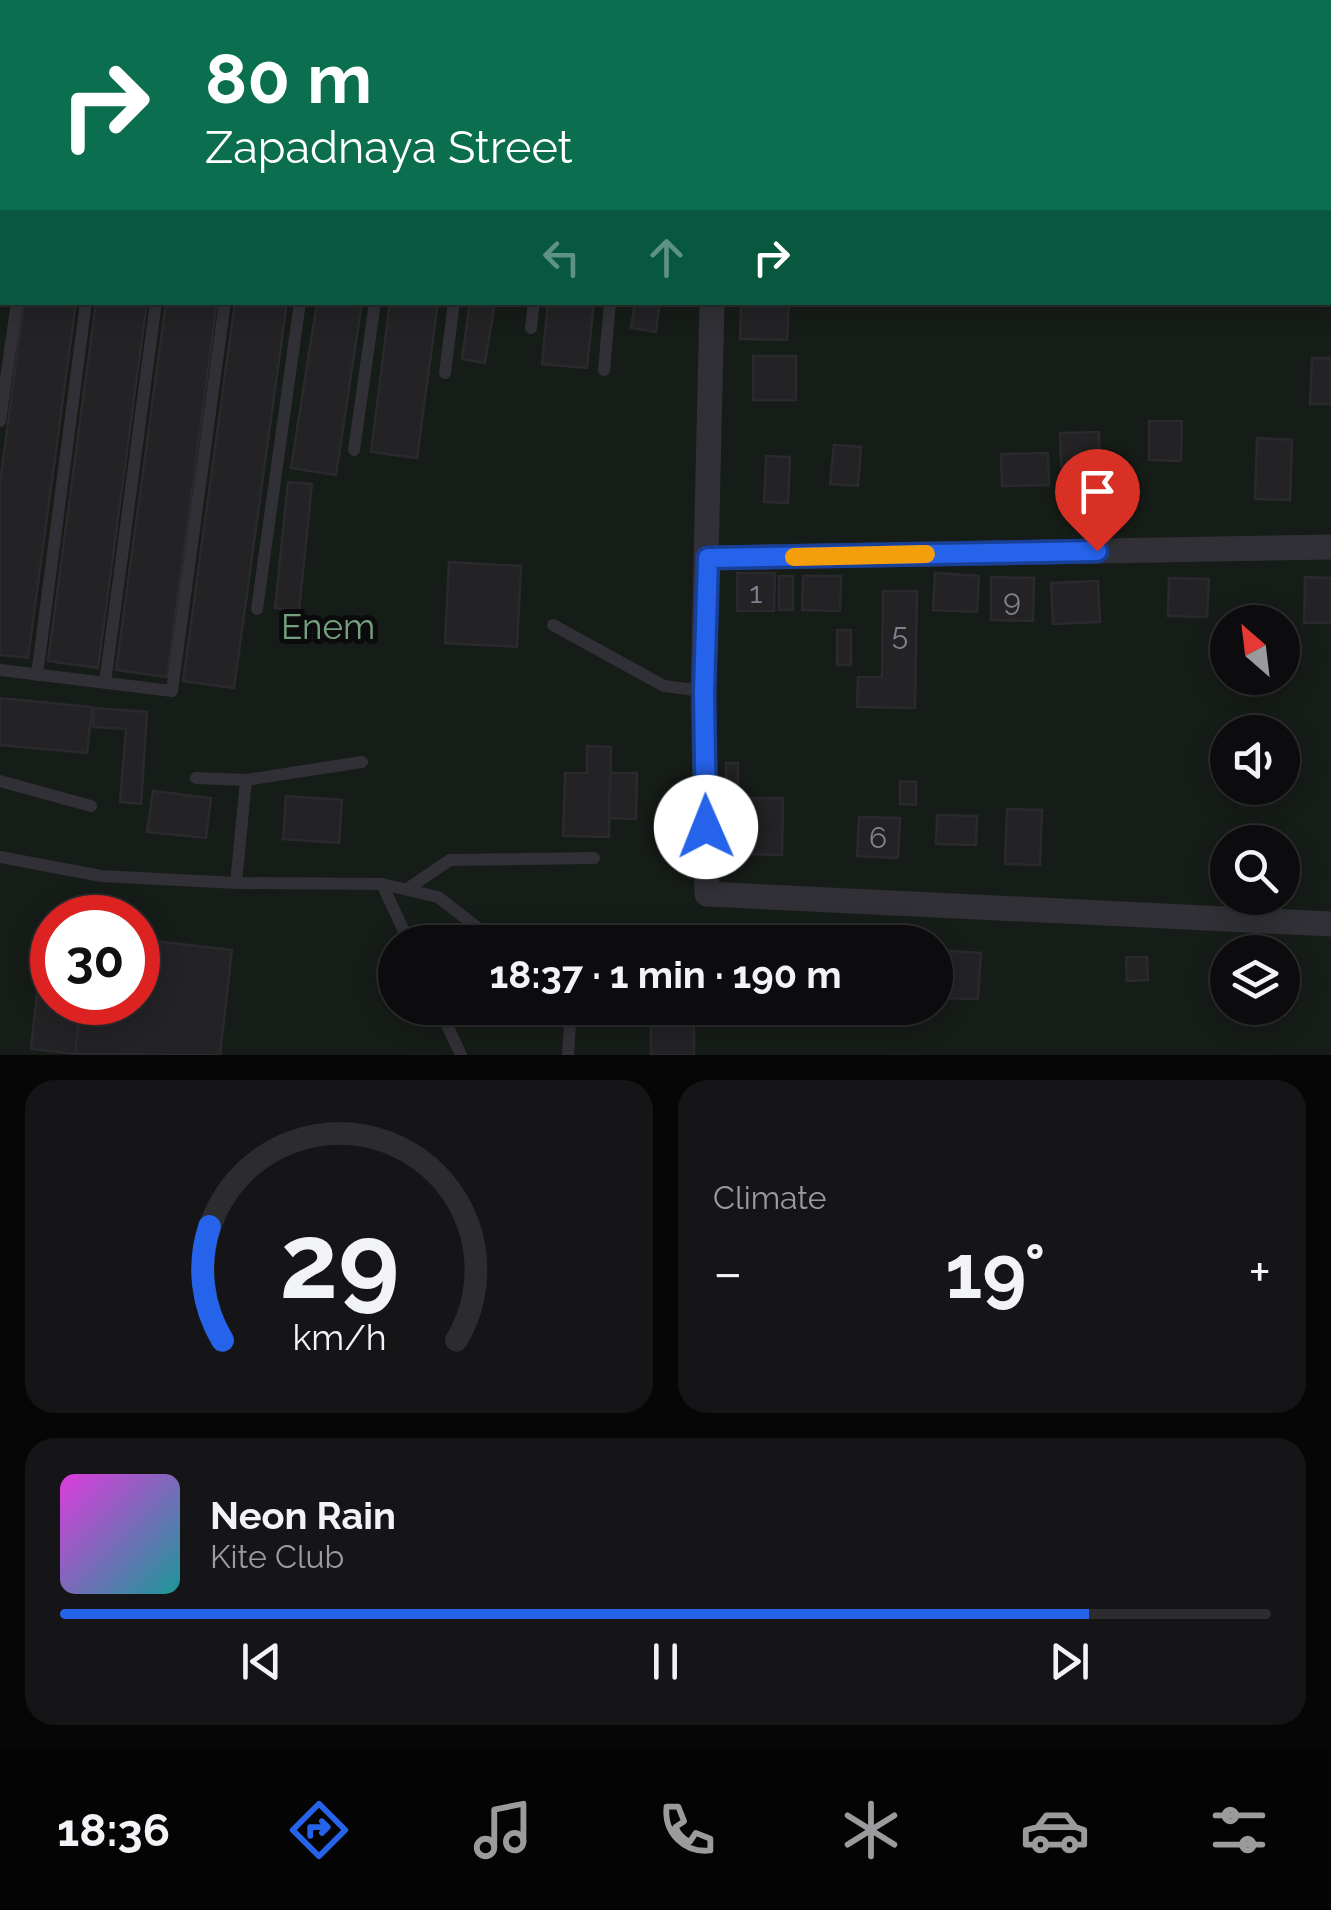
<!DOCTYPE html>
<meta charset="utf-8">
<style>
body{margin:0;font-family:Raleway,sans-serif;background:#151416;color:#f1f3f6;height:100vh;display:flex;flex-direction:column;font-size:38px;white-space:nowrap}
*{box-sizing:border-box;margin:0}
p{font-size:32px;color:#9a9b9d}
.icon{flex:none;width:55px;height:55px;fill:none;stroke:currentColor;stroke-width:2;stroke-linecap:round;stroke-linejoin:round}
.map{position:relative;height:1055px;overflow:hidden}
.drawer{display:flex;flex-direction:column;gap:25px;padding:25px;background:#070607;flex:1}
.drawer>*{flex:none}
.top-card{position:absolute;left:0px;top:0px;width:1332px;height:305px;box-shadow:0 5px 25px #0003,0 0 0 2px #2c2b2e;background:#0b6e4f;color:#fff;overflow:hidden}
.needle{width:65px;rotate:332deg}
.buttons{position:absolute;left:1210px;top:605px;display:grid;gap:20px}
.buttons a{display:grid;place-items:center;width:90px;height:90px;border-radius:50%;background:#0c0b0d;box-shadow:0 5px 25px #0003,0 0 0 2px #2c2b2e;font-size:50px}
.speed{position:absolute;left:30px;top:895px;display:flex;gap:20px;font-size:50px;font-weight:700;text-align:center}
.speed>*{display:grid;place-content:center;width:130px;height:130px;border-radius:50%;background:#0c0b0d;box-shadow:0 5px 25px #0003,0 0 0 2px #2c2b2e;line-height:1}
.speed .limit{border:15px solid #d22;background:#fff;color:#111}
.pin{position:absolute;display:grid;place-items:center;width:85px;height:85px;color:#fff;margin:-102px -42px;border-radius:50% 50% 50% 0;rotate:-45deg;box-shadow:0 0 10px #0007}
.pin .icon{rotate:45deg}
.me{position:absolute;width:110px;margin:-55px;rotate:359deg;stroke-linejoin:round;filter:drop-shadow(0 0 8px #0008)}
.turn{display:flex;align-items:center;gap:35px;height:210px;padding:0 40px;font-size:45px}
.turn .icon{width:130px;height:130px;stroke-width:2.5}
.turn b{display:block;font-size:70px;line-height:85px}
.lanes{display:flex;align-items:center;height:95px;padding:0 40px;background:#0003;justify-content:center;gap:50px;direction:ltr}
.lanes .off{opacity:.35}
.big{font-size:75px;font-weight:700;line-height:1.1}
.drawer .card{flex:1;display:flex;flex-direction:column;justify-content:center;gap:15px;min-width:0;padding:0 35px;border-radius:30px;background:#151416}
.drawer .dial{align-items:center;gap:0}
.dial svg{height:260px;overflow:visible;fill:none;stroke:#2c2b2e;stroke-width:7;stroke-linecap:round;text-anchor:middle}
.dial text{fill:#f1f3f6;stroke:none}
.song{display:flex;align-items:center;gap:30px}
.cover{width:120px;height:120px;border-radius:15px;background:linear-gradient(135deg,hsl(300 70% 55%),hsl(180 70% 35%))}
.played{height:10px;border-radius:5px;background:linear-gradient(90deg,#2563eb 85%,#2c2b2e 85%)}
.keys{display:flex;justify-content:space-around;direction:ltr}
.heat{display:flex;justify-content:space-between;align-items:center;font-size:55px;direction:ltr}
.drawer .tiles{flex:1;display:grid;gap:25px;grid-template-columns:1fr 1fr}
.card:last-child{grid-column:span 2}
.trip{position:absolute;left:378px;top:925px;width:575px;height:100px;border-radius:50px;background:#0c0b0d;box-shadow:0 5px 25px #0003,0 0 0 2px #2c2b2e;font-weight:700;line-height:100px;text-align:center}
.dock{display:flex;height:160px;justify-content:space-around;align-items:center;background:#050405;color:#9a9b9d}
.dock .icon{width:70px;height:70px}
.dock .current{color:#2563eb}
.dock b{font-size:45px;color:#f1f3f6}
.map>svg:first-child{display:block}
</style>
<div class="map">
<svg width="1331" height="1055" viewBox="0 0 1331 1055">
<rect width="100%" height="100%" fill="#100f11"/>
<path fill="#161c17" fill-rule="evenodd" d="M0,0H1331V1055H0ZM2,2H1330V302H2ZM1228,622H1282V678H1228ZM1228,732H1282V788H1228ZM1228,842H1282V898H1228ZM52,918H138V1002H52ZM395,942H935V1008H395ZM1228,952H1282V1008H1228Z"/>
<path fill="#232225" stroke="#2a292d" stroke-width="2.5" d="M24,302H76L28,658L0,655V483Z
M96,302H147L98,668L48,661Z
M166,302H217L167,677L116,670Z
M235,302H287L234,688L183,681Z
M317,302H362L336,475L291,468Z
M390,302H438L417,458L371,452Z
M470,302H495L485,363L462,359Z
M548,302H594L587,368L542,364Z
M635,302H660L656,332L631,328Z
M741,302H789L787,340L740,339Z
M753,356H796V400H753Z
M1312,358H1331V404H1310Z
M1149,421H1182L1181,461L1149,460Z
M1099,432L1100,465L1061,466L1060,433Z
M1257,438L1292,440L1290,500L1255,499Z
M834,445L861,447L858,486L830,484Z
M1048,453L1049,485L1002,486L1001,454Z
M766,456L790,457L788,503L764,502Z
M288,482L312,484L299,611L275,608Z
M449,562L521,566L517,647L445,643Z
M737,573H775L774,611H737Z
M935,573L979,576L977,612L933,610Z
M779,576H793V610H779Z
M803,576H841L840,611L802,610Z
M991,577L1034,578L1033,621L991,620Z
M1305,577L1331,578V623H1304Z
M1169,578L1209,579L1207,617L1168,616Z
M1098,581L1100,622L1053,624L1051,583Z
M883,591H917L915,708L857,707L858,677H882Z
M837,630H851V665H837Z
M0,698L92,707L87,753L0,745Z
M94,708L147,712L141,804L120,802L126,729L93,727Z
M587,746L611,747L609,837L563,836L565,773H587Z
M726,763H738V784H726Z
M610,773H637L636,819L609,818Z
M900,781L916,782V805L900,804Z
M153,791L211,798L206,838L147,832Z
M286,796L342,800L339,843L283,839Z
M743,798H783L782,855L742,854Z
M1007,809L1042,810L1040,865L1005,864Z
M937,815L977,816L976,845L936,844Z
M859,817L900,818L898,858L857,856Z
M44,929L52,930V1002H81L75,1054L31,1049Z
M138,939L232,950L220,1055L75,1054L81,1002H138Z
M935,950L981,953L978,999L935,998Z
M1126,957H1147L1148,980L1127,981Z
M651,1008H694V1055H651Z"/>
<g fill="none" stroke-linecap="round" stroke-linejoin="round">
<path stroke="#303036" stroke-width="12" d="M531,328L534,302
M604,370L610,302
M445,373L454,302
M0,421L17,302
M354,450L375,302
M257,609L300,302
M553,625L664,686L703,691
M0,670L172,691L225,302
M37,675L86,302
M105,683L156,302
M196,778L246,780L362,762
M0,781L91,806
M0,857L101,876L236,883L382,884L438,897L496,942
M236,883L246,780
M382,884L409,942
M407,889L450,860L594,858
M439,1008L461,1055
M568,1055L571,1008"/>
<path stroke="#303036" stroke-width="25" d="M156,2V0
M0,121H2
M1330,172H1331
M712,302L703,691L707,894L1331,924
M707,558L1331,547"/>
</g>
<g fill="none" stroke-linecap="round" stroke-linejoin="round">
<defs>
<path id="route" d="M706,827L704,692L708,558L1097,551"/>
</defs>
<use href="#route" stroke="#184099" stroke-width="25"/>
<use href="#route" stroke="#2563eb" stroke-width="18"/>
<path stroke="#f59e0b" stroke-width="18" d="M794,557L926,554"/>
</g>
<g text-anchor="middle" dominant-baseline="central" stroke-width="10" stroke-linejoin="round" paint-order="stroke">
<g font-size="30" fill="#7f828f">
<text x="756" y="592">1</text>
<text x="1012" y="599">9</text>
<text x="900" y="634">5</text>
<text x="878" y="837">6</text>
</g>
<g font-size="35" fill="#74a07d" stroke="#0b0a0c">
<text x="328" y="626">Enem</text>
</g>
</g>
</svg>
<div class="buttons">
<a><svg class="needle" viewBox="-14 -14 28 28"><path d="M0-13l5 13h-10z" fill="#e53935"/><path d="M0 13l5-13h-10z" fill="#9a9b9d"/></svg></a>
<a><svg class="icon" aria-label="sound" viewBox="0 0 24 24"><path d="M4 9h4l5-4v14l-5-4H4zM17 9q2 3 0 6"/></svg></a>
<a><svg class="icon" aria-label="search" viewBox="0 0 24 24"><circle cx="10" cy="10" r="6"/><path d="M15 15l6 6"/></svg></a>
<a><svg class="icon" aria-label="layers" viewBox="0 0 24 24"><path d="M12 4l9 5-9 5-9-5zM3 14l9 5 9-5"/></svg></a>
</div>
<div class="speed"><div class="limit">30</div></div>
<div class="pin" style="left:1097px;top:551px;background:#d93025"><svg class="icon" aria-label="arrive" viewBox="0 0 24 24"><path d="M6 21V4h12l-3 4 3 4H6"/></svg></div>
<svg class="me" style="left:706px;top:827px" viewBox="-20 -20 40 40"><circle r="19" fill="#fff"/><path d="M0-13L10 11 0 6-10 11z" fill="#2563eb"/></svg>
<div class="trip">18:37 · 1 min · 190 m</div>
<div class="top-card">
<div class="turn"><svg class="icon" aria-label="right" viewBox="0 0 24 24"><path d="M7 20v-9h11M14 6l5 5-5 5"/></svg><div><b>80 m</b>Zapadnaya Street</div></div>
<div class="lanes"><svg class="icon off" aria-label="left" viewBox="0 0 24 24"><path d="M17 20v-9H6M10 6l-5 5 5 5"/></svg><svg class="icon off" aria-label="ahead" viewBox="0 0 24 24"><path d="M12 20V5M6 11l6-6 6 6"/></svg><svg class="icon" aria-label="right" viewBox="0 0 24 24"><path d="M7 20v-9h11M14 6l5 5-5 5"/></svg></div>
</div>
</div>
<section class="drawer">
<div class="tiles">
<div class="card dial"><svg viewBox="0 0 100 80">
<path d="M14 69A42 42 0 1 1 86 69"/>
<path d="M14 69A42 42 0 0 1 10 34" stroke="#2563eb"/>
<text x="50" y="56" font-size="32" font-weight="700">29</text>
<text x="50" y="72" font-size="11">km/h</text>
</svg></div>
<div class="card"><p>Climate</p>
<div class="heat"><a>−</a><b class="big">19°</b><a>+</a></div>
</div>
<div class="card">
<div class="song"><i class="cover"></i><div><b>Neon Rain</b><p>Kite Club</p></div></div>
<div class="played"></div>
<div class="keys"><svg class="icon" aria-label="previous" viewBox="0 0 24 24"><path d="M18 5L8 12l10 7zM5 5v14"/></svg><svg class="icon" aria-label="pause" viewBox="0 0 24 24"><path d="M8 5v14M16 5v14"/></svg><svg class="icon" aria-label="next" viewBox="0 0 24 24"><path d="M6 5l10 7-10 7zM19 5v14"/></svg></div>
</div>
</div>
</section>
<nav class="dock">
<b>18:36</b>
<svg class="icon current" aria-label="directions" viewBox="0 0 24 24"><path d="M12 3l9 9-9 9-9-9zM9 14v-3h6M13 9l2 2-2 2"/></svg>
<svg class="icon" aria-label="music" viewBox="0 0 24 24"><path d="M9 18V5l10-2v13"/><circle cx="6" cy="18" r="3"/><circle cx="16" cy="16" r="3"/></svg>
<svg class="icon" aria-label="phone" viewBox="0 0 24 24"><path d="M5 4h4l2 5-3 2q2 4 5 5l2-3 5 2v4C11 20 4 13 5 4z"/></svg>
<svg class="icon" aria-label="climate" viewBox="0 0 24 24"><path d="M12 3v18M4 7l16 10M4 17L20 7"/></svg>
<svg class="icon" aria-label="car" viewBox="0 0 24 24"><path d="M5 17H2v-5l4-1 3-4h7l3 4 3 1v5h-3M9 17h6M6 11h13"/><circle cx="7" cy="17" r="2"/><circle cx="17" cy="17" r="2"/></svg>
<svg class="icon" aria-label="filters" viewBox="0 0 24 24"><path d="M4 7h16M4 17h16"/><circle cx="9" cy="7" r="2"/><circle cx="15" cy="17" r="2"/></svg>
</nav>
